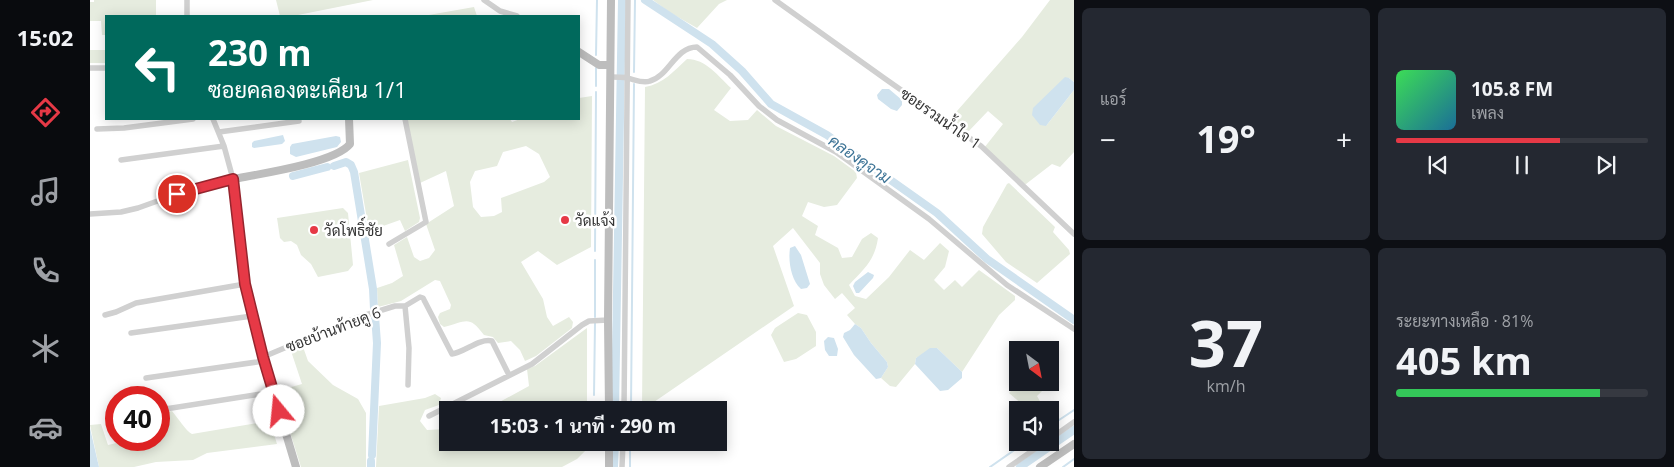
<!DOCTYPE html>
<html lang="th">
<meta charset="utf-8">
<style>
body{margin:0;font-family:"Open Sans",Sarabun,sans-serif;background:#242831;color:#f1f3f6;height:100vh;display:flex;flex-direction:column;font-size:19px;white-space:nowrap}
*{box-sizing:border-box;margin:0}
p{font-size:16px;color:#9ea1a6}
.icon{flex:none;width:28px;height:28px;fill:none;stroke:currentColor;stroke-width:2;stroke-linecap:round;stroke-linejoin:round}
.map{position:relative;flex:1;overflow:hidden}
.sheet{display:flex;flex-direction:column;gap:8px;padding:8px;background:#0d0f14;width:600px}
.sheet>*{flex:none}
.top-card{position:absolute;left:15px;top:15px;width:475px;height:105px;border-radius:0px;box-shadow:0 2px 12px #0003;background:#00695c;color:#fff;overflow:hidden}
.needle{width:32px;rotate:148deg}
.fabs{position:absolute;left:919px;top:341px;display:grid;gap:10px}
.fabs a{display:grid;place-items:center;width:50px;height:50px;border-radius:0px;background:#171b24;box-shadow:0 2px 12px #0003;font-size:25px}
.speed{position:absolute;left:15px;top:386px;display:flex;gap:10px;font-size:25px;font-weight:700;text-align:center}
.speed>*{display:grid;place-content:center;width:65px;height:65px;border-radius:50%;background:#171b24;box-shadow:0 2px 12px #0003;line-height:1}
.speed .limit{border:8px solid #d22;background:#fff;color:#111}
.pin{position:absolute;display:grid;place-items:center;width:42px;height:42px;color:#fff;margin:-21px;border:2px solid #fff;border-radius:50%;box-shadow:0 1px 5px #0007}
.me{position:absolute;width:55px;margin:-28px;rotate:343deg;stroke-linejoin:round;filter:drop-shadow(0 0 4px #0008)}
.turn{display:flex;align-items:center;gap:18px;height:105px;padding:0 20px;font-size:22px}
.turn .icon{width:65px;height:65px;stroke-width:2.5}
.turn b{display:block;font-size:35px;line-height:42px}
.big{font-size:38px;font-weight:700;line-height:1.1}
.sheet .widget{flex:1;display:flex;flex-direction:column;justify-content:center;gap:8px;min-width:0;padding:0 18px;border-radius:8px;background:#242831}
.sheet .dial{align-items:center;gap:0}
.dial b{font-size:65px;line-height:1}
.song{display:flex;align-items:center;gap:15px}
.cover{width:60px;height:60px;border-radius:8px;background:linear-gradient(135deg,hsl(130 70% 55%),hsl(200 70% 35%))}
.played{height:5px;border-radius:2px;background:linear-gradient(90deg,#e63946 65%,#363941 65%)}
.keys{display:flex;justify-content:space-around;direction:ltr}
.heat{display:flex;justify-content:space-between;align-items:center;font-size:28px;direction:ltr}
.charge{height:8px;border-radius:4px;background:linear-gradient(90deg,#34c759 81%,#363941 0)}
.sheet .tiles{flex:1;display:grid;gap:8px;grid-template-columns:repeat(2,1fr)}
.trip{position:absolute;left:349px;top:401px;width:288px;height:50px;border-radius:0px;background:#171b24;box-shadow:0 2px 12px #0003;font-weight:700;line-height:50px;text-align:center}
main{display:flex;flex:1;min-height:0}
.tab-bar{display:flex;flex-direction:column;width:90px;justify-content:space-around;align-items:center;background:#090b0e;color:#9ea1a6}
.tab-bar .icon{width:35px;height:35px}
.tab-bar .selected{color:#e63946}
.tab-bar b{font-size:22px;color:#f1f3f6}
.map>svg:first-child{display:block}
</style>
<main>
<nav class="tab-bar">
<b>15:02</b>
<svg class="icon selected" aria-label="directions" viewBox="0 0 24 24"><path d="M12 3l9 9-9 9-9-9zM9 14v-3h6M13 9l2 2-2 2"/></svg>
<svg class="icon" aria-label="music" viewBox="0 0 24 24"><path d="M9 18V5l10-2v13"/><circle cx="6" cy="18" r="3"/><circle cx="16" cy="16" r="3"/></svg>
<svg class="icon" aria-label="phone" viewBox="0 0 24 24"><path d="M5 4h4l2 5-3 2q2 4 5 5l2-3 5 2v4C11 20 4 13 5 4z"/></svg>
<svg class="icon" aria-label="climate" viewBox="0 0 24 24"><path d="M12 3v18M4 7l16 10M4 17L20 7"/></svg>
<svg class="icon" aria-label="car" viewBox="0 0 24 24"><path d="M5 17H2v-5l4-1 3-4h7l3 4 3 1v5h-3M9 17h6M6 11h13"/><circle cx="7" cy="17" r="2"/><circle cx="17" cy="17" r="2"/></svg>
</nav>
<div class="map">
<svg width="984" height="467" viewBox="0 0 984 467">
<rect width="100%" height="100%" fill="#fff"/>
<path fill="#e6ecdf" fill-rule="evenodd" d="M4,0H66V16H16V35H12L11,21H0V2H4Z
M186,0H283L203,16H190Z
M563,0H637L629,4L607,28L579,12Z
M960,0H984V82L979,78L956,126L984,90V152L970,167L962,164L936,184L930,183L894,148L913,124L898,111L877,133L860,119L932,37Z
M384,7L387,16H333Z
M0,50H16V63H0Z
M597,59C616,59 628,76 641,88L624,110L640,121L658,120L667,110L686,126L744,156L766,172L767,178L747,205L734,207L718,202L712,216L728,226L725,235L748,248L752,258L762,257L772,239L781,233L788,238C785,260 774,269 759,285L765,296L776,299L799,277L820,250L834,260L850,243L859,251L855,267L844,280L854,290L865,280L872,287L889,270L925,296V300L909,315L872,372L847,348L826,358L825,364L806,387L800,386L791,378L798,367L797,362L781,343L771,328L765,324L757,315L765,308L752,293L745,299L734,285L730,274V263L703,228L683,246L704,306L564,402L552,408L555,87C573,84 584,71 597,59Z
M502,96L501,247L467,265L448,251L431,262L453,299L457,317L463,326L479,317L483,322L482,328L446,356L435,361L430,350L421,341L408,343L403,337L394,335C379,315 377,321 354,327L350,324L348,317L350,313L360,309L361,305L350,281L345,280L311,301L288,307L287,288L302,283L313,276L304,245L317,237L324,257L330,261L339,258L345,250L336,224L364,206L356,171L330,183L317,119H420L422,122L430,119H489V98ZM436,146L449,154L460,177L454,182L411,198L412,212L404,216L391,217L383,207L380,182L385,171L407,166L413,152Z
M318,160L330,218L329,222L315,231L310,220L279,231L269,173Z
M919,183L965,227L963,232L979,250L980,254L947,283L916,262L892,234L893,227L917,184Z
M253,208L258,213L263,265L258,271L228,277L221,264L211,255L207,245L201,241L194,242L190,238L187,218Z
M708,313L717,315L726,332V346L706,359L694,362L681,335L685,328Z
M497,328V410H395L439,386L437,369L445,366Z
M212,344L218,361L243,385L268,399L276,413V467H211L187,391L212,384L200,348Z
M928,383H956L958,385L947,396L951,403L939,410L919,393Z
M345,394L351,398L349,405L335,410L330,421L337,430L357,429L358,442L497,443V449L487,459L472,467H286L289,406L335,398Z
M82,411C88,418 96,431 102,434L180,421L187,444L117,453L103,460L66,462L44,467H9L0,425L11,424L18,445L39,440H69V414Z"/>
<path fill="#cfe2ee" d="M975,77L979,78L984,82V90L956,126L950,125L942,115L943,108Z
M792,89H799L812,100V105L807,111L801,109L788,99L787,95Z
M193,135L195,141L192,144L164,148L162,147V143L164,141Z
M246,136L250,137L251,142L247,147L206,157L200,154V147L202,144Z
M705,246L711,255L720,284L717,288L711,289C701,280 698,261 700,248Z
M778,272L784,275L783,278L769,293H766L763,286L765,282Z
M765,324L771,328L781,343L797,362L798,367L791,378L786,379L764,355L753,337L754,333L760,330Z
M738,337L744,338L748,349L747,356H739L735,350L734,341Z
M840,348H847L872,372V378L858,390L850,391L825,364L826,358Z
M0,428L9,467H0Z"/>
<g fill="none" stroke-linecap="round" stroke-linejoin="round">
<path stroke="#cfe2ee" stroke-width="2" d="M506,55L507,0
M544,72L545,0
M506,86V68
M505,251L506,92
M505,317V260
M504,395L505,323
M541,408L544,84
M504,410V402
M960,426L984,410
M504,450V442
M540,467V442
M900,467L936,442
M973,467L984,459"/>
<path stroke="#cfe2ee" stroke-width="8" d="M555,0L622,44L652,71L681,104L737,135L847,213L897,259L984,320
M244,166L256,162L261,165L264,172L283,289L284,309
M203,176L237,167
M525,410L532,0
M282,455L287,343L285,316
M281,467V461
M524,467L525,442
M930,467L984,430"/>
<path stroke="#d0d0d0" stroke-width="5.5" d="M394,0L410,11L427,16
M685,0L794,78L891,146L984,234
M97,16V0
M0,68H16
M521,77C526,77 532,77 537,78C544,79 552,84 560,81C579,76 585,47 607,47L640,75L669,106L687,120L746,152L839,219L917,285L984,329
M7,129L34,128L103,119
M129,132L209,121
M31,160L134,146
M0,214L31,212L48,208L87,194L143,179L134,146L123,119
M299,244L336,222L315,119
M315,306L330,297L333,298L362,354C375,352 389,338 402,341L419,375
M315,306L319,348L318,385
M15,315L26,312L46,303L155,284
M41,333L162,316
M173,357L266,318L305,306H315
M56,378L174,361
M69,410L184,392
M534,410L538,0
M339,416L442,364L492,325L499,321L518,320
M960,439L984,422
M532,467L533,442
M919,467L955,442"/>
<path stroke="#bdbdbd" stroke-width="8" d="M489,52L509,65H520
M519,410L518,320L521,0
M206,467L173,357L155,284L143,179C169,174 245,163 260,144L259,119
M519,467V442
M950,467L984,444"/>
</g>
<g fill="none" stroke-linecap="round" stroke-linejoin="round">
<defs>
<path id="route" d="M87,194L143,179L155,284L173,357L189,411"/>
</defs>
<use href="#route" stroke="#96252e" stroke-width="12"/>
<use href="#route" stroke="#e63946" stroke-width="9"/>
</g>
<g fill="#e63946" stroke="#fff" stroke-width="2">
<circle cx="475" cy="220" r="5"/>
<circle cx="224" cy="230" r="5"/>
</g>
<g text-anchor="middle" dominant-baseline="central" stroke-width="5" stroke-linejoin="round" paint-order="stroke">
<g font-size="15" fill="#333" stroke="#fff">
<text transform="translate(851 118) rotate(35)">ซอยรวมน้ำใจ 1</text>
<text transform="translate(243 329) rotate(-21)">ซอยบ้านท้ายคู 6</text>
</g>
<g font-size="15" fill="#333" stroke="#fff" text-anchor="start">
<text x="485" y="220">วัดแจ้ง</text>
<text x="234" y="230">วัดโพธิ์ชัย</text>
</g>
<g font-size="16" font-style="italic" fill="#3f7597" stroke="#fff">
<text transform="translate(770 159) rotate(35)">คลองคูจาม</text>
</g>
</g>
</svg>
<div class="fabs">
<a><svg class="needle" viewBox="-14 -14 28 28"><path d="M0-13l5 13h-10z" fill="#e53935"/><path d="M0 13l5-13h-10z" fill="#9ea1a6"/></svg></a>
<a><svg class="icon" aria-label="sound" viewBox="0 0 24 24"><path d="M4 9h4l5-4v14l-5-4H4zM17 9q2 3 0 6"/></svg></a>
</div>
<div class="speed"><div class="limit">40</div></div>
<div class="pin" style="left:87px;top:194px;background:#d93025"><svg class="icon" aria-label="arrive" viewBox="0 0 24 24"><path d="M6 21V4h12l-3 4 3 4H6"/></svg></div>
<svg class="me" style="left:189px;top:411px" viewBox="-20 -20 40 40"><circle r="19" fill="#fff"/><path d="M0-13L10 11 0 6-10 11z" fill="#e63946"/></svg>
<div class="trip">15:03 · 1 นาที · 290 m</div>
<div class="top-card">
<div class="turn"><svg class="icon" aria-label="left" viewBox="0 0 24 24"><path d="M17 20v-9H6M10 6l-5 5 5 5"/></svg><div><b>230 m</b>ซอยคลองตะเคียน 1/1</div></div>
</div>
</div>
<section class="sheet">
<div class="tiles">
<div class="widget"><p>แอร์</p>
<div class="heat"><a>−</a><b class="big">19°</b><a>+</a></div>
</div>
<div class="widget">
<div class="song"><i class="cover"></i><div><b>105.8 FM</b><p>เพลง</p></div></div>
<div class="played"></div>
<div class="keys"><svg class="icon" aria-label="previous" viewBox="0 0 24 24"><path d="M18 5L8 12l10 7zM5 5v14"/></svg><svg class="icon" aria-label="pause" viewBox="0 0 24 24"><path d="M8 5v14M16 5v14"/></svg><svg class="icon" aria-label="next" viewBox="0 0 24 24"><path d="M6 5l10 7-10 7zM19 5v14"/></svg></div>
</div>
<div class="widget dial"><b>37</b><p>km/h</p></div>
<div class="widget"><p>ระยะทางเหลือ · 81%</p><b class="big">405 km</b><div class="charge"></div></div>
</div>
</section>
</main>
